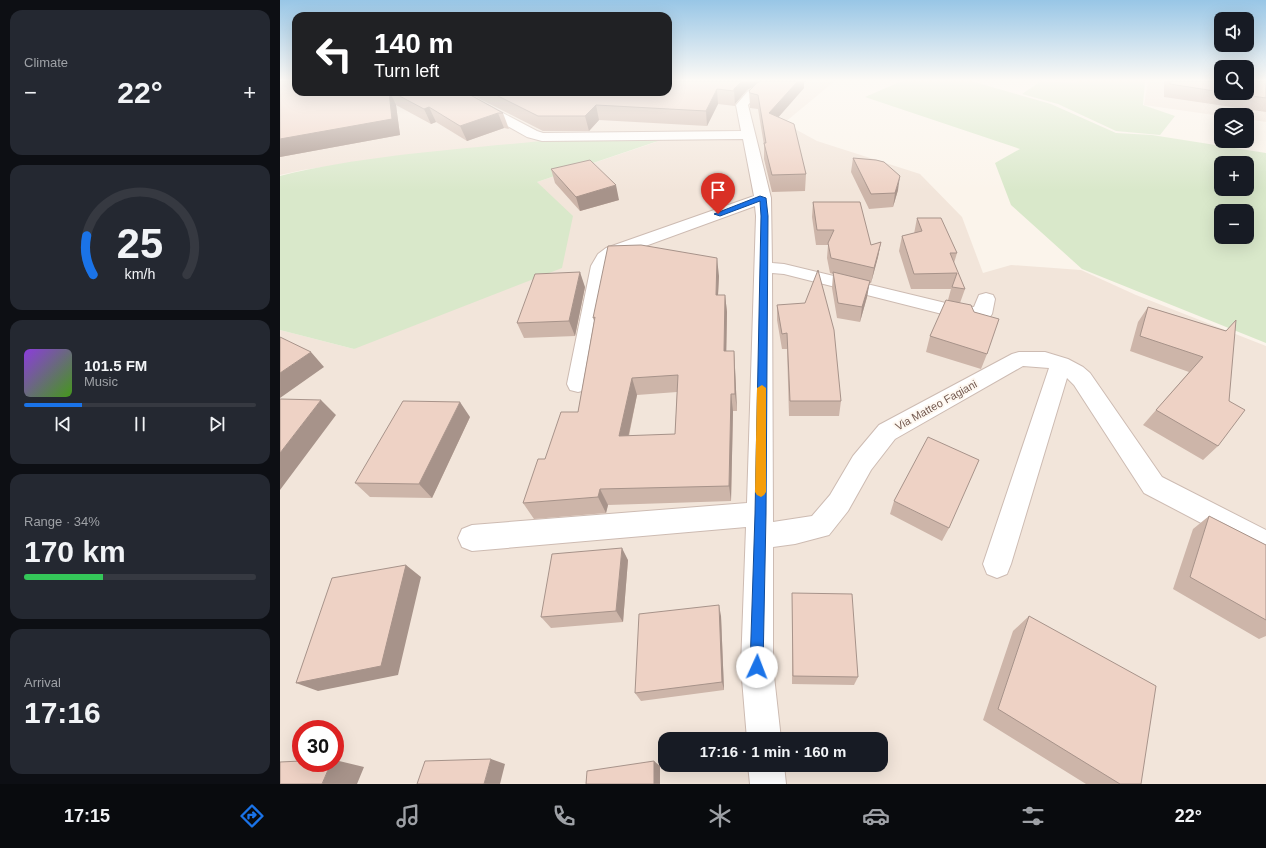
<!DOCTYPE html>
<meta charset="utf-8">
<style>
body{margin:0;font-family:Arial,sans-serif;background:#242831;color:#f1f3f6;height:100vh;display:flex;flex-direction:column;font-size:15px;white-space:nowrap}
*{box-sizing:border-box;margin:0}
p{font-size:13px;color:#9ea1a6}
.icon{flex:none;width:22px;height:22px;fill:none;stroke:currentColor;stroke-width:2;stroke-linecap:round;stroke-linejoin:round}
.map{position:relative;flex:1;overflow:hidden}
.panel{display:flex;flex-direction:column;gap:10px;padding:10px;background:#0d0f14;width:280px}
.panel>*{flex:none}
.banner{position:absolute;left:12px;top:12px;width:380px;height:84px;border-radius:12px;box-shadow:0 4px 16px #0002;background:#202124;color:#fff;overflow:hidden}
.buttons{position:absolute;left:934px;top:12px;display:grid;gap:8px}
.buttons a{display:grid;place-items:center;width:40px;height:40px;border-radius:8px;background:#171b24;box-shadow:0 4px 16px #0002;font-size:20px}
.speed{position:absolute;left:12px;top:720px;display:flex;gap:8px;font-size:20px;font-weight:700;text-align:center}
.speed>*{display:grid;place-content:center;width:52px;height:52px;border-radius:50%;background:#171b24;box-shadow:0 4px 16px #0002;line-height:1}
.speed .limit{border:6px solid #d22;background:#fff;color:#111}
.pin{position:absolute;display:grid;place-items:center;width:34px;height:34px;color:#fff;margin:-41px -17px;border-radius:50% 50% 50% 0;rotate:-45deg;box-shadow:0 0 4px #0007}
.pin .icon{rotate:45deg}
.me{position:absolute;width:44px;margin:-22px;rotate:2deg;stroke-linejoin:round;filter:drop-shadow(0 0 3px #0008)}
.turn{display:flex;align-items:center;gap:14px;height:84px;padding:0 16px;font-size:18px}
.turn .icon{width:52px;height:52px;stroke-width:2.5}
.turn b{display:block;font-size:28px;line-height:34px}
.big{font-size:30px;font-weight:700;line-height:1.1}
.panel .card{flex:1;display:flex;flex-direction:column;justify-content:center;gap:6px;min-width:0;padding:0 14px;border-radius:12px;background:#242831}
.panel .dial{align-items:center;gap:0}
.dial svg{height:104px;overflow:visible;fill:none;stroke:#363941;stroke-width:7;stroke-linecap:round;text-anchor:middle}
.dial text{fill:#f1f3f6;stroke:none}
.song{display:flex;align-items:center;gap:12px}
.cover{width:48px;height:48px;border-radius:6px;background:linear-gradient(135deg,hsl(270 70% 55%),hsl(100 70% 35%))}
.played{height:4px;border-radius:2px;background:linear-gradient(90deg,#1a73e8 25%,#363941 25%)}
.keys{display:flex;justify-content:space-around;direction:ltr}
.heat{display:flex;justify-content:space-between;align-items:center;font-size:22px;direction:ltr}
.charge{height:6px;border-radius:3px;background:linear-gradient(90deg,#34c759 34%,#363941 0)}
.trip{position:absolute;left:378px;top:732px;width:230px;height:40px;border-radius:12px;background:#171b24;box-shadow:0 4px 16px #0002;font-weight:700;line-height:40px;text-align:center}
.tabs{display:flex;height:64px;justify-content:space-around;align-items:center;background:#090b0e;color:#9ea1a6}
.tabs .icon{width:28px;height:28px}
.tabs .current{color:#1a73e8}
.tabs b{font-size:18px;color:#f1f3f6}
main{display:flex;flex:1;min-height:0}
.map>svg:first-child{display:block}
</style>
<main>
<section class="panel">
<div class="card"><p>Climate</p>
<div class="heat"><a>−</a><b class="big">22°</b><a>+</a></div>
</div>
<div class="card dial"><svg viewBox="0 0 100 80">
<path d="M14 69A42 42 0 1 1 86 69"/>
<path d="M14 69A42 42 0 0 1 9 39" stroke="#1a73e8"/>
<text x="50" y="56" font-size="32" font-weight="700">25</text>
<text x="50" y="72" font-size="11">km/h</text>
</svg></div>
<div class="card">
<div class="song"><i class="cover"></i><div><b>101.5 FM</b><p>Music</p></div></div>
<div class="played"></div>
<div class="keys"><svg class="icon" aria-label="previous" viewBox="0 0 24 24"><path d="M18 5L8 12l10 7zM5 5v14"/></svg><svg class="icon" aria-label="pause" viewBox="0 0 24 24"><path d="M8 5v14M16 5v14"/></svg><svg class="icon" aria-label="next" viewBox="0 0 24 24"><path d="M6 5l10 7-10 7zM19 5v14"/></svg></div>
</div>
<div class="card"><p>Range · 34%</p><b class="big">170 km</b><div class="charge"></div></div>
<div class="card"><p>Arrival</p><b class="big">17:16</b></div>
</section>
<div class="map">
<svg width="986" height="784" viewBox="0 0 986 784">
<rect width="100%" height="100%" fill="#fbf4eb"/>
<path fill="#f2e5da" fill-rule="evenodd" d="M0,81L16,92H388V81H555L504,123L537,141L640,174L682,217L703,273L731,265L801,270L856,295L986,346V784H0V330L74,349L257,182L376,142L111,157L23,170L0,175ZM21,729H55V763H21ZM385,739H601V765H385Z
M868,81H941V93H967L986,81V122L967,119V115L941,116L864,105Z"/>
<path fill="#d9e8ca" fill-rule="evenodd" d="M622,81H691L771,104L836,133L872,135L986,153V343L802,269L731,205L715,163L740,149L585,97ZM941,163H967V189H941ZM941,211H967V237H941Z
M761,81L794,83L798,81H865L863,105L895,116L880,135L836,131L778,104L742,94Z
M261,141H378L257,182L293,216L282,268L74,349L0,330V176C85,155 174,150 261,141Z"/>
<g fill="none" stroke-linecap="round" stroke-linejoin="round">
<defs>
<path id="minor" d="M486,81H500L476,96L468,105L491,198L492,263L504,264L678,306L694,307L699,295L706,293L713,295L715,299L712,314L709,318L702,320L678,318L504,274L492,273L493,522L532,516L550,495L573,456L599,425L732,354L739,352H765L788,359L803,367L810,373L882,477L986,530V557L864,493L794,385L787,378L731,564L727,574L717,578L707,574L703,564L769,368L743,366L615,439L591,470L568,511L549,535L515,544L493,547V667L501,739H467L461,667L466,527L192,551L182,547L178,538L182,529L192,525L467,503L476,216L475,206L338,256L331,261L329,266L309,384L306,390L298,392L290,390L287,384L311,266L318,254L326,248L474,196L463,139L262,141L247,137L171,94L169,92H183L257,131L263,133L461,131L456,105L468,91Z
M468,765H504L506,784H470Z"/>
</defs>
<use href="#minor" stroke="#cdbbb2" stroke-width="2"/>
<use href="#minor" fill="#fff" fill-rule="evenodd"/>
</g>
<path fill="#cdb5a9" fill-rule="evenodd" d="M0,81L16,92H185L223,113L229,129L224,128L187,141L156,122L151,124L116,105L120,135L0,157Z
M388,81H527L524,82V88L498,117L526,174L525,191L492,192L484,159V145L478,109L470,108V105L469,91L473,87L467,90L455,104V106L438,104L427,126L319,120L309,131H263L186,92H388Z
M884,81H941V93H967L986,81V112L884,97Z
M573,158L618,190L613,207L589,209L571,172Z
M271,169L339,200L300,211L275,183Z
M533,202L591,245L601,242L598,257L591,283H589L587,297L580,322L557,318L552,288L553,274L550,273L547,258L548,245H536L532,217Z
M637,218L677,253L674,263L685,289L680,303L707,354L701,369L646,352L650,336L668,300L671,289H631L619,251L622,236L634,234Z
M439,276L438,295H445L447,312L446,351H454L455,368L457,411H453L451,501L328,505L326,513L254,519L243,503L265,459L298,412L314,321L313,318ZM397,392L395,434L349,436L357,395Z
M305,287L295,336L244,338L237,323Z
M497,305L561,401L559,416H509L507,349H502L497,320Z
M868,307L946,331L938,446L923,460L863,425L909,372L850,351L858,322Z
M190,417L152,498L90,497L75,483Z
M614,501L669,528L662,541L610,514Z
M929,516L986,545V636L979,639L893,589L913,529Z
M348,560L343,622L271,628L261,617Z
M512,593L578,677L574,685L512,684Z
M441,616L444,690L361,701L355,693Z
M749,616L861,784H806L703,720L733,631Z"/>
<path fill="#a7938a" d="M462,81H483L467,90L455,104V106L454,89Z
M518,81H527L524,82V88L489,128V113Z
M437,89L438,104L427,126L426,111Z
M109,92H110L116,105L120,135L0,157V139Z
M316,105L319,120L309,131L305,116Z
M149,107L156,122L151,124L144,109Z
M218,113L224,128L187,141L180,126Z
M620,176L618,190L613,207L615,193Z
M336,185L339,200L300,211L296,197Z
M601,242L598,257L591,283L594,268Z
M437,258L439,276L437,313L436,295Z
M300,272L305,287L295,336L289,321Z
M590,281L587,297L580,322L582,307Z
M445,295L447,312L446,369L444,351Z
M454,351L455,368L457,411L455,394Z
M31,352L44,367L0,398V373Z
M352,378L357,395L345,452L339,436Z
M451,394L453,411L451,501L449,486Z
M41,400L56,415L0,490V453Z
M180,402L190,417L152,498L139,484Z
M320,489L328,505L326,513L318,497Z
M342,548L348,560L343,622L336,611Z
M126,565L141,577L118,675L38,691L16,683Z
M439,605L441,616L444,690L442,682Z
M211,759L225,764L220,784H204Z
M55,760L84,767L77,784H42L51,763H55Z
M374,761L380,766V784H374Z"/>
<path fill="#eed2c5" stroke="#a7938a" fill-rule="evenodd" d="M0,81H16V92H109L112,119L0,139Z
M388,81H462L454,89V91L437,89L426,111L316,105L305,116H258L210,92H388Z
M480,81H518L489,113L514,124L526,174L492,175L484,143H486L478,95L470,93L469,91L477,83Z
M890,81H941V92L890,84Z
M967,81H986V98L951,93H967Z
M112,92H185L223,113H218L180,126L149,107L144,109Z
M573,158L596,160L604,162L620,176L615,193L591,194Z
M310,160L336,185L296,197L271,169Z
M533,202H580L591,245L601,242L594,268L551,258L548,243L554,230H537Z
M637,218H661L677,253H670L685,289L672,287L677,273L634,274L622,236L642,231Z
M361,245L437,258L436,295H445L444,351H454L455,394H451L449,486L320,489L318,497L243,503L258,459H265L281,412H298L315,317L313,318L328,246ZM398,375L395,434L339,436L352,378Z
M538,270L554,330L561,401H510L507,333L502,334L497,305L525,303Z
M300,272L289,321L237,323L255,274Z
M553,272L590,281L582,307L558,303Z
M666,300L691,305L694,312L719,319L707,354L650,336Z
M868,307L946,331L956,320L949,401L965,410L938,446L876,410L923,357L860,336Z
M0,337L31,352L0,373Z
M0,399L41,400L0,453Z
M123,401L180,402L139,484L75,483Z
M648,437L699,460L669,528L614,501Z
M929,516L986,545V620L910,577Z
M342,548L336,611L261,617L272,554Z
M126,565L101,666L16,683L52,578Z
M512,593L572,594L578,677L513,676Z
M439,605L442,682L355,693L359,614Z
M749,616L876,686L861,784H840L718,709Z
M211,759L204,784H137L145,761Z
M21,761V763H51L42,784H0V762Z
M374,761V784H306L307,771Z"/>
<linearGradient id="sky" x2="0" y2="1"><stop stop-color="#98c6e6"/><stop offset="0.42" stop-color="#fdfaf6"/><stop offset="1" stop-color="#fdfaf6" stop-opacity="0"/></linearGradient>
<rect width="986" height="191" fill="url(#sky)"/>
<path fill="#1a73e8" stroke="#114b97" d="M480,196L486,198L488,216L486,514L483,667L481,672L477,674L472,672L470,667L475,514L481,216L480,201L440,216L434,214Z"/>
<path fill="#f59e0b" d="M482,385L486,388V492L484,495L481,497L477,495L475,492L477,388Z"/>
<g text-anchor="middle" dominant-baseline="central" stroke-width="4" stroke-linejoin="round" paint-order="stroke">
<g font-size="11" fill="#745a50" stroke="#fef8f1">
<text transform="translate(656 405) rotate(-29)">Via Matteo Fagiani</text>
</g>
</g>
</svg>
<div class="buttons">
<a><svg class="icon" aria-label="sound" viewBox="0 0 24 24"><path d="M4 9h4l5-4v14l-5-4H4zM17 9q2 3 0 6"/></svg></a>
<a><svg class="icon" aria-label="search" viewBox="0 0 24 24"><circle cx="10" cy="10" r="6"/><path d="M15 15l6 6"/></svg></a>
<a><svg class="icon" aria-label="layers" viewBox="0 0 24 24"><path d="M12 4l9 5-9 5-9-5zM3 14l9 5 9-5"/></svg></a>
<a>+</a>
<a>−</a>
</div>
<div class="speed"><div class="limit">30</div></div>
<div class="pin" style="left:438px;top:214px;background:#d93025"><svg class="icon" aria-label="arrive" viewBox="0 0 24 24"><path d="M6 21V4h12l-3 4 3 4H6"/></svg></div>
<svg class="me" style="left:477px;top:667px" viewBox="-20 -20 40 40"><circle r="19" fill="#fff"/><path d="M0-13L10 11 0 6-10 11z" fill="#1a73e8"/></svg>
<div class="trip">17:16 · 1 min · 160 m</div>
<div class="banner">
<div class="turn"><svg class="icon" aria-label="left" viewBox="0 0 24 24"><path d="M17 20v-9H6M10 6l-5 5 5 5"/></svg><div><b>140 m</b>Turn left</div></div>
</div>
</div>
</main>
<nav class="tabs">
<b>17:15</b>
<svg class="icon current" aria-label="directions" viewBox="0 0 24 24"><path d="M12 3l9 9-9 9-9-9zM9 14v-3h6M13 9l2 2-2 2"/></svg>
<svg class="icon" aria-label="music" viewBox="0 0 24 24"><path d="M9 18V5l10-2v13"/><circle cx="6" cy="18" r="3"/><circle cx="16" cy="16" r="3"/></svg>
<svg class="icon" aria-label="phone" viewBox="0 0 24 24"><path d="M5 4h4l2 5-3 2q2 4 5 5l2-3 5 2v4C11 20 4 13 5 4z"/></svg>
<svg class="icon" aria-label="climate" viewBox="0 0 24 24"><path d="M12 3v18M4 7l16 10M4 17L20 7"/></svg>
<svg class="icon" aria-label="car" viewBox="0 0 24 24"><path d="M5 17H2v-5l4-1 3-4h7l3 4 3 1v5h-3M9 17h6M6 11h13"/><circle cx="7" cy="17" r="2"/><circle cx="17" cy="17" r="2"/></svg>
<svg class="icon" aria-label="filters" viewBox="0 0 24 24"><path d="M4 7h16M4 17h16"/><circle cx="9" cy="7" r="2"/><circle cx="15" cy="17" r="2"/></svg>
<b>22°</b>
</nav>
